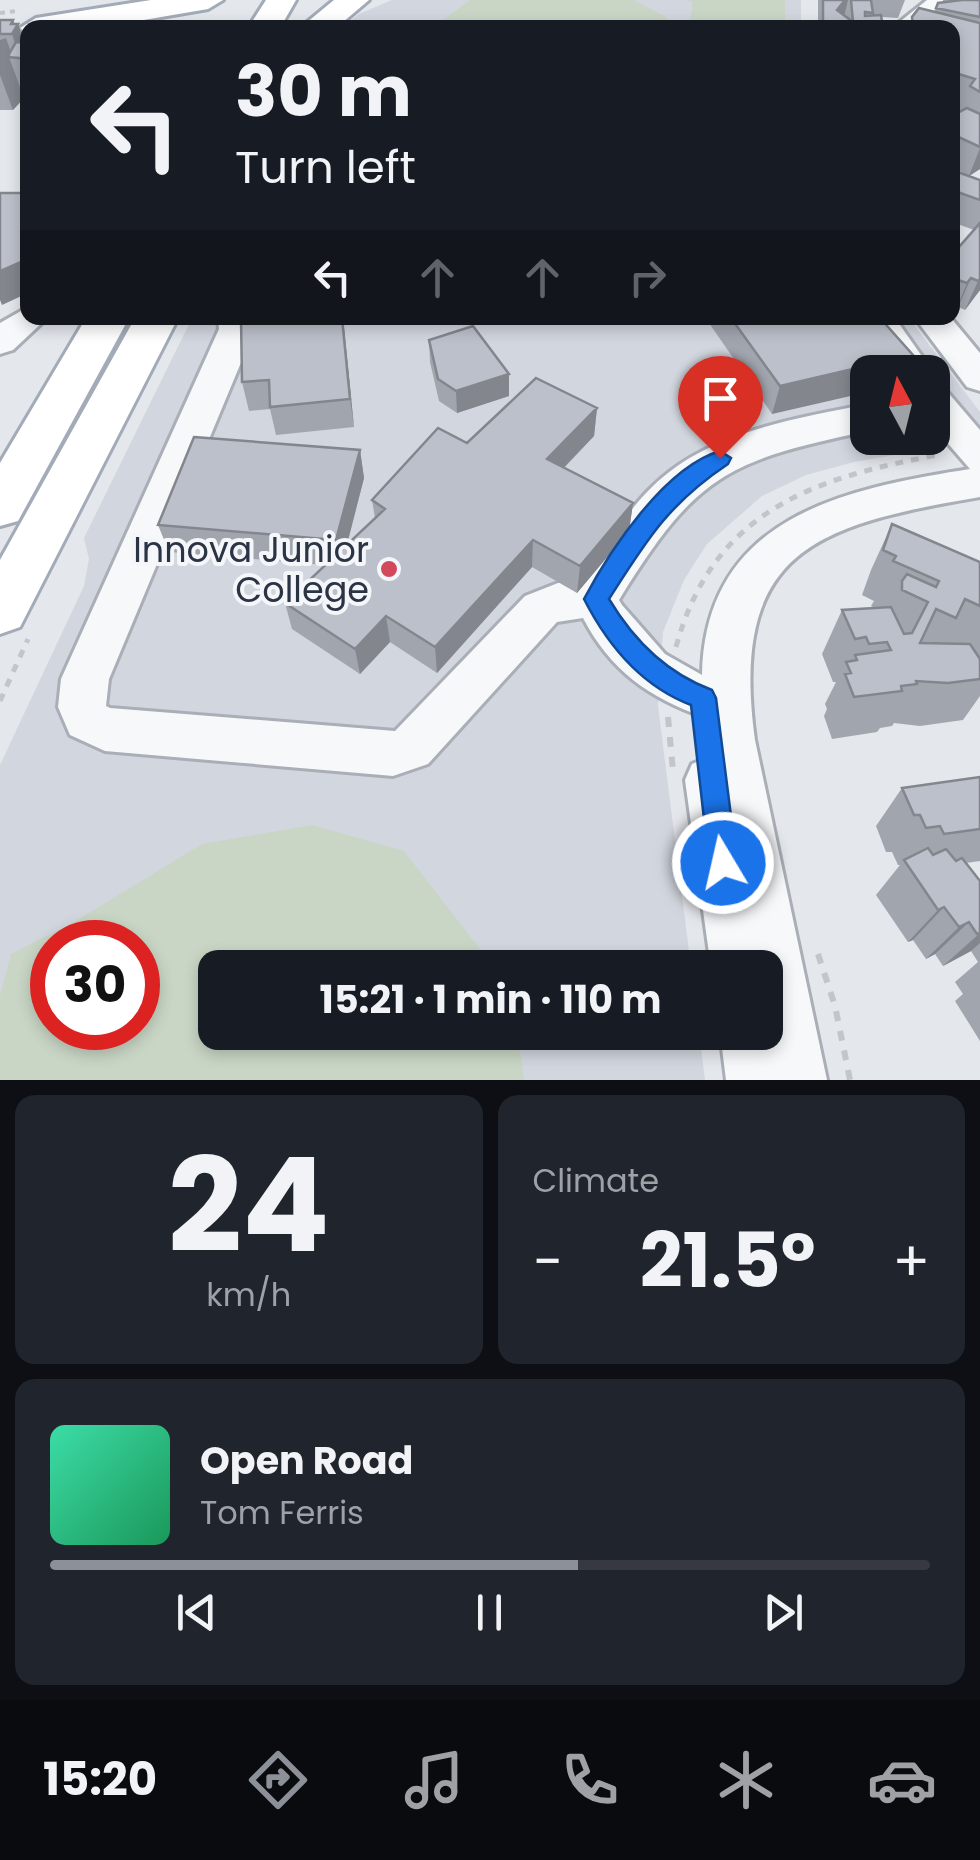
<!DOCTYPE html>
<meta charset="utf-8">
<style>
body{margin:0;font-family:Poppins,sans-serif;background:#20242c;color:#f1f3f6;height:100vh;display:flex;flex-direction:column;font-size:38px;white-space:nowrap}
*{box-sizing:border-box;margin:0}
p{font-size:32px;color:#9ea1a6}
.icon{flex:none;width:55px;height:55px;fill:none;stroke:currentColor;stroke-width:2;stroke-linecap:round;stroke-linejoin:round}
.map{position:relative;height:1080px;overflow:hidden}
.details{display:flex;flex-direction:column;gap:15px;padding:15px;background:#0d0f14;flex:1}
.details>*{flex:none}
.hud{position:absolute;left:20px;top:20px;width:940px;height:305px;border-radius:20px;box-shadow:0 5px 15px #0003;background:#171b24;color:#f1f3f6;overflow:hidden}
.needle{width:65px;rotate:353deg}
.tools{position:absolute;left:850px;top:355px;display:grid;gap:20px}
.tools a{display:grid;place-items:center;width:100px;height:100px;border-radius:20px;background:#171b24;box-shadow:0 5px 15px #0003;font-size:50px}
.speed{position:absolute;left:30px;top:920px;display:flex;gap:20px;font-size:50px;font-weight:700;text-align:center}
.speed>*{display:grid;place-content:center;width:130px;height:130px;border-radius:50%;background:#171b24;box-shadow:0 5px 15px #0003;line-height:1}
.speed .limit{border:15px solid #d22;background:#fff;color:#111}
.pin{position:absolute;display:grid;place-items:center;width:85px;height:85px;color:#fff;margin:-102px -42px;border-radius:50% 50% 50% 0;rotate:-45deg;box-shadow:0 0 10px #0007}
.pin .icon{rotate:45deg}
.me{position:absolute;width:110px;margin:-55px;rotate:351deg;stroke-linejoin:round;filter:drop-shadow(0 0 8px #0008)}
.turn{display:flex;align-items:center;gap:35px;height:210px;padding:0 50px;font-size:45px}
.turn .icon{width:130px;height:130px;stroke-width:2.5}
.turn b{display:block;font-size:70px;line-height:85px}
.lanes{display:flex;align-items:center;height:95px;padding:0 50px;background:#0003;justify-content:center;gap:50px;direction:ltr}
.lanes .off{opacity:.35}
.big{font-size:75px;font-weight:700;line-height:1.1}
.details .tile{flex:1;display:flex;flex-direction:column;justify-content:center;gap:15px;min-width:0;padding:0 35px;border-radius:20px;background:#20242c}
.details .dial{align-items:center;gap:0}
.dial b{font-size:130px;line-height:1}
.song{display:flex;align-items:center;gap:30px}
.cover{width:120px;height:120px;border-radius:15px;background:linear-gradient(135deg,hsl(160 70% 55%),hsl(150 70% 35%))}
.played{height:10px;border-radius:5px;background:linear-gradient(90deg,#8c9099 60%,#363941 60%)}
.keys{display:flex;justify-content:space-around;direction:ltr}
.heat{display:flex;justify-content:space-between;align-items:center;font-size:55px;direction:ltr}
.details .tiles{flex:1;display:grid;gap:15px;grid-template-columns:1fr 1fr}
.tile:last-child{grid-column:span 2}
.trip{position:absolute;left:198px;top:950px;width:585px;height:100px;border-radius:20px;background:#171b24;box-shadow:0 5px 15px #0003;font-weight:700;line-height:100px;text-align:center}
.dock{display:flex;height:160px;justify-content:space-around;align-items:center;background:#090b0e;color:#9ea1a6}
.dock .icon{width:70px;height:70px}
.dock .selected{color:#8c9099}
.dock b{font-size:45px;color:#f1f3f6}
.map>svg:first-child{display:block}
</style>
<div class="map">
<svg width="980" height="1080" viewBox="0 0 980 1080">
<rect width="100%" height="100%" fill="#e4e7ec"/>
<path fill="#d2d6de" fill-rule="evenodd" d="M392,0H801V27L342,28L359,14Z
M192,318H909L980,412V440L854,462L806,475L762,496L707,544L684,580L663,632L658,706L691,967L215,968V1032L699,1033L705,1080H0V765L84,586L89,559L84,538ZM868,372H932V438H868ZM52,942H138V1028H52Z"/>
<path fill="#c9d6c5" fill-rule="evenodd" d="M470,0H634L666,17L672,27H433Z
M686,0H785V27H689L693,2Z
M312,825L404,851L494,967L215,968V1032L517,1033L524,1080H0V996L11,954L74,922L202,844ZM52,942H138V1028H52Z"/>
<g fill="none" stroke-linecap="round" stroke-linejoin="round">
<defs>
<path id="minor" d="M927,0H955L921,28H892Z
M28,307V318H47L13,350L0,354V323Z
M218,318H252L255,329L109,679L106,706L110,708L395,731L525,596L558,583L583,582C605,550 624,514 652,487C707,432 794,419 868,404V431C726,461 696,475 619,600L622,605L665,654L702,675C705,517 843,489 970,469L932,425V385L945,389L980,430V497C816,525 729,550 755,740L827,1080H726L720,1032H765V968H711L685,780L692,764L709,757L704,717C649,698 610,670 583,618L557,622L428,764L393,776L105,751L70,735L58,707L61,679L219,329Z
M860,318H895L933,372L932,374L896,372Z
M915,318H951L980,353V391L967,387Z"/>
<path id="major" d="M151,0H223L208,9L97,28H28V35L20,28L36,18Z
M266,0H296L280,28H248Z
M334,0H369L336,28H300Z
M86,318H129L18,521L0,526V463Z
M135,318H178L20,627L0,634V560Z"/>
</defs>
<use href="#minor" stroke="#a9aeb7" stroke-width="6"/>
<use href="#major" stroke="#a3abb8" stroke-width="6"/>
<path stroke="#c2c5cb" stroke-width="4" stroke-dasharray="5 5" stroke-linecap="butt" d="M0,13L17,11"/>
<path stroke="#c2c5cb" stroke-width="5" stroke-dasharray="8 8" stroke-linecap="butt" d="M676,647C713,511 813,478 938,455
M0,701L28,639"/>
<path stroke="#c2c5cb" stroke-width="6" stroke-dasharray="10 10" stroke-linecap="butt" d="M668,717L673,771
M818,954L835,1006L850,1080"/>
<use href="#minor" fill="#f7f8fa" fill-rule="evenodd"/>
<use href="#major" fill="#fff" fill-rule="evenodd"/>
</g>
<path fill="#a1a5ae" d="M818,0H905L898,18L882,17L883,28H818Z
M943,0H980V169L969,176L952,167V28H908L912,17L934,12L938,3L943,2Z
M0,20L15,24L24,43L23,35L28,32V108L24,98L13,110H0Z
M952,170L980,180V290L965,310L958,307L955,312L952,311V255L974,230L952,222Z
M343,318L354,427L276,435L270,409L249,411L242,382Z
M396,318H469V322Z
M710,318H880L913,355L906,372H868L772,414L709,323Z
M429,340L509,396L457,413L439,401L430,362Z
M597,408L594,436L564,468L633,503L629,531L577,593L532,567L437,673L390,642L360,674L292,629L285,603L325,565L169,552L158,525L360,450L364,478L347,545L375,518L372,500L467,443Z
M892,524L980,562V696L963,720L920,726L894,723L892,726L880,728L877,732L832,739L824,716L827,709L825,704L836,682H833L822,654L842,610L875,608L871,606L874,601L862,595L871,570Z
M980,777V861L966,863L980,881V1041L955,1001L963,994L955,982L978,962L971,951L943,966L935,954L926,959L913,940L908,942L876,895L900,865H898L892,852H886L876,826L902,788Z"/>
<path fill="#83868d" d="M845,0H848L845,13L834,28L837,10Z
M13,20L16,27L18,24L28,53L20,58L12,34L11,24Z
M6,38L13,58L9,57L24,98L13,110L0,75V40Z
M980,148V169L969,176Z
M28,259V293L2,305L0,300V271Z
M971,278L958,307L955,312L967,283Z
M980,279V290L965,310L978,281Z
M342,318H343L354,427L350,399Z
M913,355L906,372H868V392L772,414L780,386Z
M509,374V396L457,413L456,391Z
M597,408L594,436L545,487L547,459Z
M360,450L364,478L341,567L336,540Z
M633,503L629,531L577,593L580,566Z
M533,540L532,567L437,673L435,647Z
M386,616L390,642L360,674L355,649Z
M944,907L913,940L908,942L938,910Z
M969,922L935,954L926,959L959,927Z
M980,933V943L971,951L943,966Z"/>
<path fill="#bbc0ca" stroke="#83868d" stroke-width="2.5" d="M823,0H845L837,10L853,22L851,0H871L873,13L865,12V16L881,15L883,28H823Z
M962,0H980V17L936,8L938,3Z
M919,8L980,23V92L970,86L975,79L952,72V28H913L912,17Z
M0,20H13L11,24H18L12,34H0Z
M42,22L98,25L96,28H34Z
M16,42L28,43V59L9,57V54Z
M967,108L980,114V147L952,134V122L955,121L952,122V116Z
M952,170L980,180V200L952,190Z
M0,193H28V259L0,271Z
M980,223V279L978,281L971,278L967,283L952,278V255Z
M241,318H342L350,399L270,407L269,380L242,382Z
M731,318H880L913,355L780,386Z
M473,326L509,374L456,391L438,379L429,340Z
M536,378L597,408L547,459L633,503L580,566L533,540L435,647L386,616L355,649L285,603L385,509L372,500L438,428L467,443Z
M194,437L360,450L336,540L158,525Z
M892,524L980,562V606L965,599L956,618L936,609L920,643L970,644L980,659V679L948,683L916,681L917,684L901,686L902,691L854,697L845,674L851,673L846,662L857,660L855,655L891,650L887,642L869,644L866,637L855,639L842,610L891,607L904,634L912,633L928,602L902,590V581L907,574L936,587L939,581L893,561L896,556L883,550Z
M980,777V829L944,834L940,826L926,828L920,815H914L902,788Z
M928,848L933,855L946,849L956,861L962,858L980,881V933L977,934L969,922L959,927L944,907L938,910L904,860Z"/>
<path fill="#1a73e8" stroke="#114b97" stroke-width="2.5" d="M720,451L731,458L728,464C668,504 646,541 609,599C634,641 666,673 712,690L716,698L737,863L733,873L723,877L713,873L709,863L691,705C641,686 608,646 584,599C610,550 665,467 720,451Z"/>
<circle fill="#d1495b" stroke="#f4f6f9" stroke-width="4" cx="389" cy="569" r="10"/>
<g text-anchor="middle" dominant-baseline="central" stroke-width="8" stroke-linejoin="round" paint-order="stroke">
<g font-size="35" fill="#2b3445" stroke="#f4f6f9" text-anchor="end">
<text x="369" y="549">Innova Junior<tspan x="369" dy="40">College</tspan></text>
</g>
</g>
</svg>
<div class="tools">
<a><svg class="needle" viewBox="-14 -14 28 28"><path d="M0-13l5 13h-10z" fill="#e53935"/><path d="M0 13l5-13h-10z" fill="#9ea1a6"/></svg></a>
</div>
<div class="speed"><div class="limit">30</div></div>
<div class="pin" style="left:720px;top:458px;background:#d93025"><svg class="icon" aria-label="arrive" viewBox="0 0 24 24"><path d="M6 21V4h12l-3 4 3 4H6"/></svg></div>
<svg class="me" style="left:723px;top:863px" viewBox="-20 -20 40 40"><circle r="17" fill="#1a73e8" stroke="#fff" stroke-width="3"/><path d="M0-11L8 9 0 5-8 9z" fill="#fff"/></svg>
<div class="trip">15:21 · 1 min · 110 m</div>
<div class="hud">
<div class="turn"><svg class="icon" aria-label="left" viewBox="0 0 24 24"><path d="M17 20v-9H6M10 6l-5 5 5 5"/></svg><div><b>30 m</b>Turn left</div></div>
<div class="lanes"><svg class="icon" aria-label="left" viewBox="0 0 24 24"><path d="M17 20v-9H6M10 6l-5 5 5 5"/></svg><svg class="icon off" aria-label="ahead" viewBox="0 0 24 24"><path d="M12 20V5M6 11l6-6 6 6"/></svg><svg class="icon off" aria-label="ahead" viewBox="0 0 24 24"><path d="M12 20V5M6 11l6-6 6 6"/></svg><svg class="icon off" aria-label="right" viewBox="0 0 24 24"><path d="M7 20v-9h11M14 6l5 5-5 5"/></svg></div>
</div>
</div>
<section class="details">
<div class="tiles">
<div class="tile dial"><b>24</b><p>km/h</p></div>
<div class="tile"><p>Climate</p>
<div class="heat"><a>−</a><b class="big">21.5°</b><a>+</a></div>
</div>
<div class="tile">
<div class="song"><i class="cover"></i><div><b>Open Road</b><p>Tom Ferris</p></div></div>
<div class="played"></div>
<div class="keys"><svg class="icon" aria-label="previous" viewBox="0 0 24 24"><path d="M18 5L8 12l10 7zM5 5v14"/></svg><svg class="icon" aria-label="pause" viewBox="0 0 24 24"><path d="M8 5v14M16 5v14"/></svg><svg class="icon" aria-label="next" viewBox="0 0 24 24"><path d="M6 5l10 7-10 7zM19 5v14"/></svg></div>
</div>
</div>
</section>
<nav class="dock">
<b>15:20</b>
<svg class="icon selected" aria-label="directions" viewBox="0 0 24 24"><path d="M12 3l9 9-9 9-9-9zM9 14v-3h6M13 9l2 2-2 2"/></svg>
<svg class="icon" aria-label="music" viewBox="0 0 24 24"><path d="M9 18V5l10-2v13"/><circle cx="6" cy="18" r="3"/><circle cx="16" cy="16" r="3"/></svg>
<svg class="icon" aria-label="phone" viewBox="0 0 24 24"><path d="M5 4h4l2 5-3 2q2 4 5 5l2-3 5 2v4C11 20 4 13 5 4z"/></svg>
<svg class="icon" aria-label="climate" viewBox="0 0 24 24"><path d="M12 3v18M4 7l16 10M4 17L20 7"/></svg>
<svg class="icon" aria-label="car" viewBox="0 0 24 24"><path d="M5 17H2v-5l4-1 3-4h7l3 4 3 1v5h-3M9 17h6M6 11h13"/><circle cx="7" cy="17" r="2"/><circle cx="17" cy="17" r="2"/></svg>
</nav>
